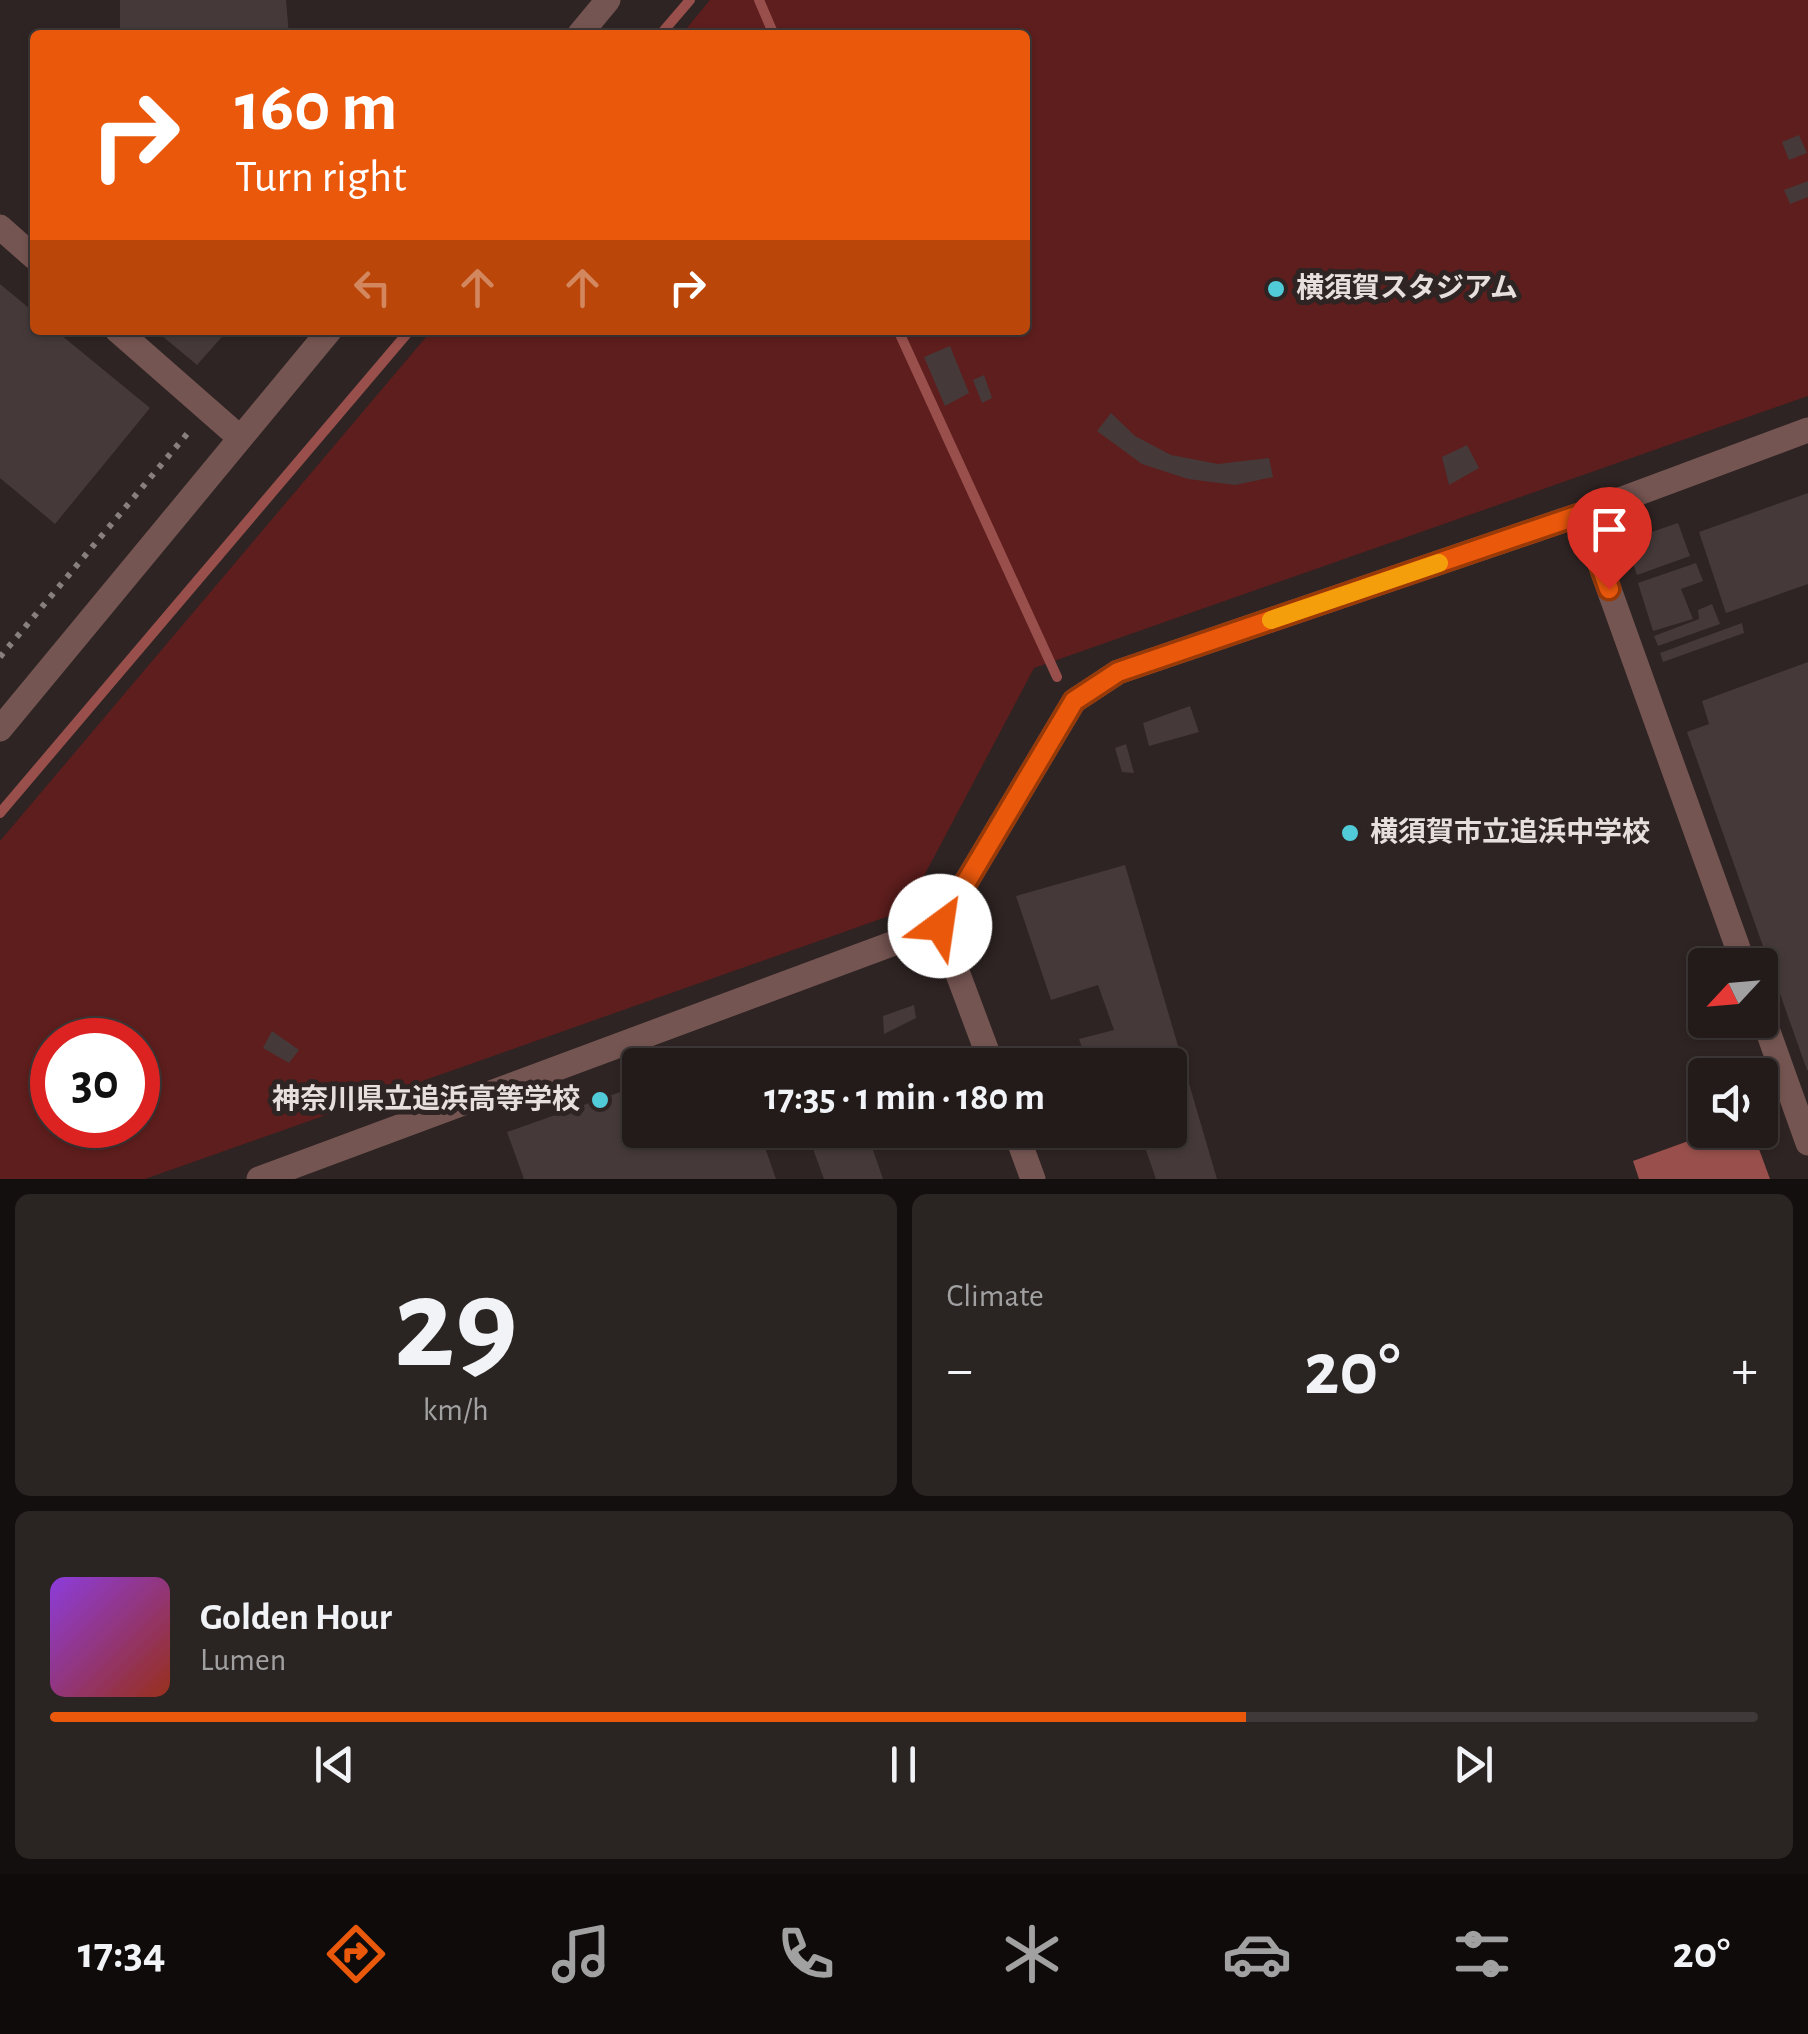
<!DOCTYPE html>
<meta charset="utf-8">
<style>
body{margin:0;font-family:"Alegreya Sans","Noto Sans JP",sans-serif;background:#2a2423;color:#f1f3f6;height:100vh;display:flex;flex-direction:column;font-size:38px;white-space:nowrap}
*{box-sizing:border-box;margin:0}
p{font-size:32px;color:#a2a1a2}
.icon{flex:none;width:55px;height:55px;fill:none;stroke:currentColor;stroke-width:2;stroke-linecap:round;stroke-linejoin:round}
.map{position:relative;height:1179px;overflow:hidden}
.sheet{display:flex;flex-direction:column;gap:15px;padding:15px;background:#130f0e;flex:1}
.sheet>*{flex:none}
.top-card{position:absolute;left:30px;top:30px;width:1000px;height:305px;border-radius:10px;box-shadow:0 2px 8px #0004,0 0 0 2px #3f3939;background:#ea580c;color:#fff;overflow:hidden}
.needle{width:65px;rotate:244deg}
.buttons{position:absolute;left:1688px;top:948px;display:grid;gap:20px}
.buttons a{display:grid;place-items:center;width:90px;height:90px;border-radius:10px;background:#221b1a;box-shadow:0 2px 8px #0004,0 0 0 2px #3f3939;font-size:50px}
.speed{position:absolute;left:30px;top:1018px;display:flex;gap:20px;font-size:50px;font-weight:700;text-align:center}
.speed>*{display:grid;place-content:center;width:130px;height:130px;border-radius:50%;background:#221b1a;box-shadow:0 2px 8px #0004,0 0 0 2px #3f3939;line-height:1}
.speed .limit{border:15px solid #d22;background:#fff;color:#111}
.pin{position:absolute;display:grid;place-items:center;width:85px;height:85px;color:#fff;margin:-102px -42px;border-radius:50% 50% 50% 0;rotate:-45deg;box-shadow:0 0 10px #0007}
.pin .icon{rotate:45deg}
.me{position:absolute;width:110px;margin:-55px;rotate:31deg;stroke-linejoin:round;filter:drop-shadow(0 0 8px #0008)}
.turn{display:flex;align-items:center;gap:35px;height:210px;padding:0 40px;font-size:45px}
.turn .icon{width:130px;height:130px;stroke-width:2.5}
.turn b{display:block;font-size:70px;line-height:85px}
.lanes{display:flex;align-items:center;height:95px;padding:0 40px;background:#0003;justify-content:center;gap:50px;direction:ltr}
.lanes .off{opacity:.35}
.big{font-size:75px;font-weight:700;line-height:1.1}
.sheet .card{flex:1;display:flex;flex-direction:column;justify-content:center;gap:15px;min-width:0;padding:0 35px;border-radius:15px;background:#2a2423}
.sheet .dial{align-items:center;gap:0}
.dial b{font-size:130px;line-height:1}
.song{display:flex;align-items:center;gap:30px}
.cover{width:120px;height:120px;border-radius:15px;background:linear-gradient(135deg,hsl(270 70% 55%),hsl(10 70% 35%))}
.played{height:10px;border-radius:5px;background:linear-gradient(90deg,#ea580c 70%,#3f3939 70%)}
.keys{display:flex;justify-content:space-around;direction:ltr}
.heat{display:flex;justify-content:space-between;align-items:center;font-size:55px;direction:ltr}
.sheet .tiles{flex:1;display:grid;gap:15px;grid-template-columns:1fr 1fr}
.card:last-child{grid-column:span 2}
.trip{position:absolute;left:622px;top:1048px;width:565px;height:100px;border-radius:10px;background:#221b1a;box-shadow:0 2px 8px #0004,0 0 0 2px #3f3939;font-weight:700;line-height:100px;text-align:center}
.tabs{display:flex;height:160px;justify-content:space-around;align-items:center;background:#0e0b0a;color:#a2a1a2}
.tabs .icon{width:70px;height:70px}
.tabs .selected{color:#ea580c}
.tabs b{font-size:45px;color:#f1f3f6}
.map>svg:first-child{display:block}
</style>
<div class="map">
<svg width="1808" height="1179" viewBox="0 0 1808 1179">
<rect width="100%" height="100%" fill="#2e2423"/>
<path fill="#5e1e1d" fill-rule="evenodd" d="M710,0H1808V396L1034,668L906,910L145,1179H0V841L432,330H1025V35H681ZM52,1040H138V1125H52Z"/>
<path fill="#99504c" d="M1719,1130H1752L1770,1179H1639L1633,1161Z"/>
<g fill="none" stroke-linecap="round" stroke-linejoin="round">
<path stroke="#99504c" stroke-width="10" d="M759,0L774,35
M660,35L690,0
M898,330L1057,677
M0,813L410,330"/>
</g>
<path fill="#453a39" d="M120,0H286L289,35H120Z
M1799,135L1807,153L1789,160L1782,142Z
M1808,181V197L1790,204L1784,190Z
M0,284L35,313V330H55L150,408L55,524L0,478Z
M155,330H228L197,365Z
M950,346L969,393L945,406L924,357Z
M984,375L992,398L982,403L973,380Z
M1111,413L1135,436L1171,455L1218,464L1269,458L1273,477L1235,485L1188,479L1142,464L1097,431Z
M1467,445L1479,468L1449,485L1442,457Z
M1808,493V584L1726,613L1699,532Z
M1678,523L1690,556L1637,575L1625,541Z
M1696,563L1703,581L1681,589L1693,619L1653,631L1638,583Z
M1712,604L1720,624L1658,646L1654,636L1699,619L1698,610Z
M1742,623L1744,633L1663,662L1660,653Z
M1808,662V1070H1807L1687,732L1709,724L1702,701Z
M1190,706L1199,732L1149,746L1143,723Z
M1126,744L1134,773L1122,772L1115,748Z
M1125,865L1217,1179H1156L1139,1130H1170V1065H1088L1079,1039L1114,1030L1098,985L1051,1000L1016,896Z
M914,1005L916,1018L884,1034L883,1016Z
M272,1031L299,1050L289,1063L263,1048Z
M732,1053L736,1065H700V1064Z
M640,1085V1130H759L776,1179H524L507,1132Z
M806,1130H866L883,1179H824Z"/>
<g fill="none" stroke-linecap="round" stroke-linejoin="round">
<path stroke="#88807f" stroke-width="6" stroke-dasharray="5 8" stroke-linecap="butt" d="M0,657L192,428"/>
<path stroke="#755552" stroke-width="25" d="M0,227L35,258
M117,330L239,437
M1582,514L1744,965
M1760,1009L1808,1143
M992,1065L940,926L1074,701L1118,672L1582,514L1808,430
M1015,1130L1033,1179
M259,1179L940,926"/>
<path stroke="#755552" stroke-width="25" d="M579,35L608,0
M0,729L330,330"/>
</g>
<g fill="none" stroke-linecap="round" stroke-linejoin="round">
<defs>
<path id="route" d="M940,926L1074,701L1118,672L1582,514L1609,589"/>
</defs>
<use href="#route" stroke="#983908" stroke-width="25"/>
<use href="#route" stroke="#ea580c" stroke-width="18"/>
<path stroke="#f59e0b" stroke-width="18" d="M1271,620L1439,563"/>
</g>
<g fill="#52cbd8" stroke="#2e2423" stroke-width="4">
<circle cx="1276" cy="289" r="10"/>
<circle cx="1350" cy="833" r="10"/>
<circle cx="600" cy="1100" r="10"/>
</g>
<g text-anchor="middle" dominant-baseline="central" stroke-width="10" stroke-linejoin="round" paint-order="stroke">
<g font-size="28" font-weight="bold" fill="#e6dfde" stroke="#2e2423" text-anchor="start">
<text x="1296" y="289">横須賀スタジアム</text>
<text x="1370" y="833">横須賀市立追浜中学校</text>
<text x="580" y="1100" text-anchor="end">神奈川県立追浜高等学校</text>
</g>
</g>
</svg>
<div class="buttons">
<a><svg class="needle" viewBox="-14 -14 28 28"><path d="M0-13l5 13h-10z" fill="#e53935"/><path d="M0 13l5-13h-10z" fill="#a2a1a2"/></svg></a>
<a><svg class="icon" aria-label="sound" viewBox="0 0 24 24"><path d="M4 9h4l5-4v14l-5-4H4zM17 9q2 3 0 6"/></svg></a>
</div>
<div class="speed"><div class="limit">30</div></div>
<div class="pin" style="left:1609px;top:589px;background:#d93025"><svg class="icon" aria-label="arrive" viewBox="0 0 24 24"><path d="M6 21V4h12l-3 4 3 4H6"/></svg></div>
<svg class="me" style="left:940px;top:926px" viewBox="-20 -20 40 40"><circle r="19" fill="#fff"/><path d="M0-13L10 11 0 6-10 11z" fill="#ea580c"/></svg>
<div class="trip">17:35 · 1 min · 180 m</div>
<div class="top-card">
<div class="turn"><svg class="icon" aria-label="right" viewBox="0 0 24 24"><path d="M7 20v-9h11M14 6l5 5-5 5"/></svg><div><b>160 m</b>Turn right</div></div>
<div class="lanes"><svg class="icon off" aria-label="left" viewBox="0 0 24 24"><path d="M17 20v-9H6M10 6l-5 5 5 5"/></svg><svg class="icon off" aria-label="ahead" viewBox="0 0 24 24"><path d="M12 20V5M6 11l6-6 6 6"/></svg><svg class="icon off" aria-label="ahead" viewBox="0 0 24 24"><path d="M12 20V5M6 11l6-6 6 6"/></svg><svg class="icon" aria-label="right" viewBox="0 0 24 24"><path d="M7 20v-9h11M14 6l5 5-5 5"/></svg></div>
</div>
</div>
<section class="sheet">
<div class="tiles">
<div class="card dial"><b>29</b><p>km/h</p></div>
<div class="card"><p>Climate</p>
<div class="heat"><a>−</a><b class="big">20°</b><a>+</a></div>
</div>
<div class="card">
<div class="song"><i class="cover"></i><div><b>Golden Hour</b><p>Lumen</p></div></div>
<div class="played"></div>
<div class="keys"><svg class="icon" aria-label="previous" viewBox="0 0 24 24"><path d="M18 5L8 12l10 7zM5 5v14"/></svg><svg class="icon" aria-label="pause" viewBox="0 0 24 24"><path d="M8 5v14M16 5v14"/></svg><svg class="icon" aria-label="next" viewBox="0 0 24 24"><path d="M6 5l10 7-10 7zM19 5v14"/></svg></div>
</div>
</div>
</section>
<nav class="tabs">
<b>17:34</b>
<svg class="icon selected" aria-label="directions" viewBox="0 0 24 24"><path d="M12 3l9 9-9 9-9-9zM9 14v-3h6M13 9l2 2-2 2"/></svg>
<svg class="icon" aria-label="music" viewBox="0 0 24 24"><path d="M9 18V5l10-2v13"/><circle cx="6" cy="18" r="3"/><circle cx="16" cy="16" r="3"/></svg>
<svg class="icon" aria-label="phone" viewBox="0 0 24 24"><path d="M5 4h4l2 5-3 2q2 4 5 5l2-3 5 2v4C11 20 4 13 5 4z"/></svg>
<svg class="icon" aria-label="climate" viewBox="0 0 24 24"><path d="M12 3v18M4 7l16 10M4 17L20 7"/></svg>
<svg class="icon" aria-label="car" viewBox="0 0 24 24"><path d="M5 17H2v-5l4-1 3-4h7l3 4 3 1v5h-3M9 17h6M6 11h13"/><circle cx="7" cy="17" r="2"/><circle cx="17" cy="17" r="2"/></svg>
<svg class="icon" aria-label="filters" viewBox="0 0 24 24"><path d="M4 7h16M4 17h16"/><circle cx="9" cy="7" r="2"/><circle cx="15" cy="17" r="2"/></svg>
<b>20°</b>
</nav>
